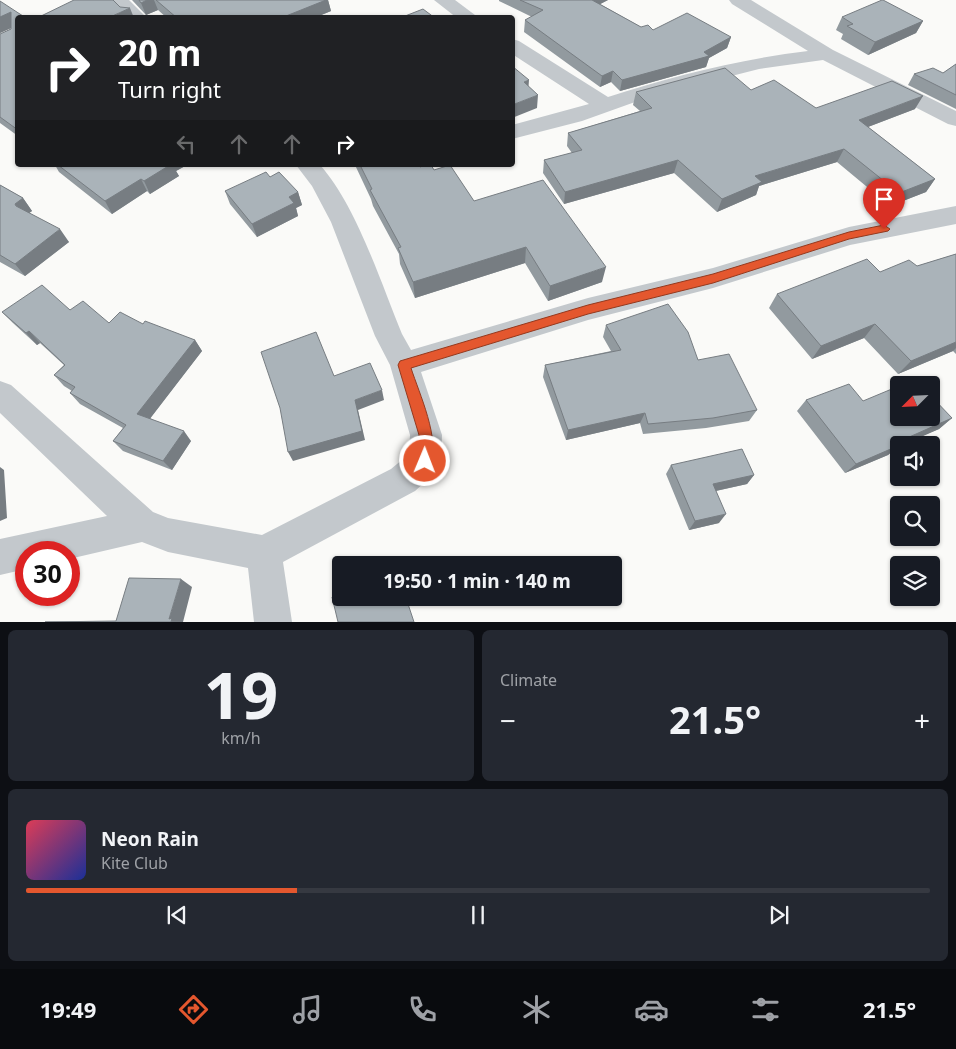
<!DOCTYPE html>
<meta charset="utf-8">
<style>
body{margin:0;font-family:"Noto Sans",sans-serif;background:#242831;color:#f1f3f6;height:100vh;display:flex;flex-direction:column;font-size:19px;white-space:nowrap}
*{box-sizing:border-box;margin:0}
p{font-size:16px;color:#9ea1a6}
.icon{flex:none;width:28px;height:28px;fill:none;stroke:currentColor;stroke-width:2;stroke-linecap:round;stroke-linejoin:round}
.map{position:relative;height:622px;overflow:hidden}
.details{display:flex;flex-direction:column;gap:8px;padding:8px;background:#0d0f14;flex:1}
.details>*{flex:none}
.banner{position:absolute;left:15px;top:15px;width:500px;height:152px;border-radius:5px;box-shadow:0 1px 4px #0004;background:#202124;color:#fff;overflow:hidden}
.needle{width:32px;rotate:246deg}
.fabs{position:absolute;left:890px;top:376px;display:grid;gap:10px}
.fabs a{display:grid;place-items:center;width:50px;height:50px;border-radius:5px;background:#171b24;box-shadow:0 1px 4px #0004;font-size:25px}
.speed{position:absolute;left:15px;top:541px;display:flex;gap:10px;font-size:25px;font-weight:700;text-align:center}
.speed>*{display:grid;place-content:center;width:65px;height:65px;border-radius:50%;background:#171b24;box-shadow:0 1px 4px #0004;line-height:1}
.speed .limit{border:8px solid #d22;background:#fff;color:#111}
.pin{position:absolute;display:grid;place-items:center;width:42px;height:42px;color:#fff;margin:-51px -21px;border-radius:50% 50% 50% 0;rotate:-45deg;box-shadow:0 0 5px #0007}
.pin .icon{rotate:45deg}
.me{position:absolute;width:55px;margin:-28px;rotate:1deg;stroke-linejoin:round;filter:drop-shadow(0 0 4px #0008)}
.turn{display:flex;align-items:center;gap:18px;height:105px;padding:0 20px;font-size:22px}
.turn .icon{width:65px;height:65px;stroke-width:2.5}
.turn b{display:block;font-size:35px;line-height:42px}
.lanes{display:flex;align-items:center;height:48px;padding:0 20px;background:#0003;justify-content:center;gap:25px;direction:ltr}
.lanes .off{opacity:.35}
.big{font-size:38px;font-weight:700;line-height:1.1}
.details .widget{flex:1;display:flex;flex-direction:column;justify-content:center;gap:8px;min-width:0;padding:0 18px;border-radius:8px;background:#242831}
.details .dial{align-items:center;gap:0}
.dial b{font-size:65px;line-height:1}
.song{display:flex;align-items:center;gap:15px}
.cover{width:60px;height:60px;border-radius:8px;background:linear-gradient(135deg,hsl(350 70% 55%),hsl(230 70% 35%))}
.played{height:5px;border-radius:2px;background:linear-gradient(90deg,#e4572e 30%,#363941 30%)}
.keys{display:flex;justify-content:space-around;direction:ltr}
.heat{display:flex;justify-content:space-between;align-items:center;font-size:28px;direction:ltr}
.details .tiles{flex:1;display:grid;gap:8px;grid-template-columns:1fr 1fr}
.widget:last-child{grid-column:span 2}
.trip{position:absolute;left:332px;top:556px;width:290px;height:50px;border-radius:5px;background:#171b24;box-shadow:0 1px 4px #0004;font-weight:700;line-height:50px;text-align:center}
.menu{display:flex;height:80px;justify-content:space-around;align-items:center;background:#090b0e;color:#9ea1a6}
.menu .icon{width:35px;height:35px}
.menu .on{color:#e4572e}
.menu b{font-size:22px;color:#f1f3f6}
.map>svg:first-child{display:block}
</style>
<div class="map">
<svg width="956" height="622" viewBox="0 0 956 622">
<rect width="100%" height="100%" fill="#fafaf8"/>
<g fill="none" stroke-linecap="round" stroke-linejoin="round">
<path fill="#c3c8cc" fill-rule="evenodd" d="M110,0H129L147,18H127Z
M434,0H455L479,18H457Z
M729,0H751L833,50L956,111V126L948,124L823,60L759,69L649,97L582,121L512,139V125L589,104L512,54V39L519,41L608,97C673,76 740,59 808,51L732,4Z
M296,165H320C356,205 381,283 402,334L411,350L588,298L713,268L849,227L956,206V224L850,245L713,288L588,320L421,372L442,435L441,461L436,472L415,491L283,562L292,622H254L248,568L168,552L142,542L69,559V552H26V569L0,575V539L107,516L0,413V381L11,385L153,512L168,518L262,535L391,469L409,454L410,435L390,365L375,336L331,222L312,186Z"/>
</g>
<path fill="#929a9f" d="M132,0H328L331,11L314,18H167L158,10L146,15Z
M499,0H608L600,4L641,27L653,30L731,37L727,48L709,58L706,67L620,91L611,82L600,87L524,32L525,20L532,17L499,1Z
M0,1L18,18V136L0,123V34L11,29V28L0,33Z
M842,17L923,21L916,33L868,55L841,39L843,34L836,30Z
M956,64V109L908,85L914,74L943,73Z
M751,90L816,108L915,109L868,127L935,179L926,192L890,206L837,162L759,186L756,195L717,212L674,173L564,204L543,173L544,160L572,153L567,146L568,133L640,111L633,105L636,92Z
M55,165H187L176,171L179,176L150,194L147,191L112,214L59,172Z
M355,165H419L420,167L434,170L474,201L602,282L548,301L525,263L415,298L400,264L399,254L373,206L371,199Z
M270,177L298,192L302,205L296,208L298,216L257,237L230,204L225,191Z
M0,185L23,198L32,211L29,213L69,242L25,276L0,262Z
M956,254V354L953,351L898,374L864,338L812,359L769,308L777,294L917,266Z
M70,310L109,323L143,324L195,340L202,351L150,418L191,441L172,470L123,451L113,441L123,428L80,404L70,393L72,391L64,386L54,375L64,365L40,343L37,345L13,323L2,312Z
M606,325L698,360L757,410L749,421L706,428L643,434L640,423L566,440L543,377L545,365L611,351L603,337Z
M806,400L863,401L952,418L939,429L899,445V447L896,448L888,455L845,473L797,411Z
M671,465L754,475L747,484L716,491L719,523L689,530L666,474Z"/>
<path fill="#777d82" d="M147,0H154L158,10L146,15L141,3Z
M326,0H328L331,11L314,18H281Z
M590,0H608L589,10Z
M130,8L134,18H108Z
M11,12L18,25L0,33V17Z
M923,21L916,33L868,55L875,42Z
M731,37L727,48L709,58L706,67L620,91L622,80L704,52Z
M613,71L611,82L600,87L602,76Z
M529,80L528,93L524,82Z
M538,95L537,108L512,118V105Z
M923,96L915,109L852,133L859,120Z
M844,149L837,162L759,186L756,195L717,212L722,199L755,176Z
M678,160L674,173L564,204L565,192Z
M170,165H187L176,171L179,176L150,194L144,181Z
M141,179L147,191L112,214L105,201Z
M935,179L926,192L890,206L899,193Z
M298,192L302,205L296,208L298,216L257,237L252,224L289,197Z
M23,198L32,211L25,216L15,204Z
M60,229L69,242L25,276L15,264Z
M526,247L525,263L415,298L413,282Z
M606,267L602,282L548,301L550,286Z
M875,324L864,338L812,359L821,346Z
M29,331L40,343L37,345L26,333Z
M195,340L202,351L146,424L137,414Z
M956,342V348L953,351L898,374L911,361Z
M382,390L384,400L358,410L365,440L293,461L288,452L355,400Z
M645,413L640,423L566,440L568,430Z
M952,418L939,429L903,445H899V447L896,448L888,455L845,473L856,464L898,442Z
M184,431L191,441L172,470L163,461Z
M0,467L4,470L7,518L0,521Z
M754,475L747,484L706,493L713,484Z
M726,514L719,523L689,530L695,521Z
M181,579L192,587L183,622H171L169,619Z"/>
<path fill="#aab3b9" stroke="#777d82" d="M74,0H113L120,7L130,8L108,18H37Z
M139,0H147L141,3Z
M156,0H326L281,18H177Z
M520,0H592L641,27L648,25L653,30L687,13L731,37L704,52L709,56L622,80L613,71L602,76L525,20L543,10Z
M882,0H883L923,21L875,42L847,26L853,24L842,17Z
M0,1L26,18H18V130L0,117V34L11,29V12L0,17Z
M423,9L435,18H400Z
M956,64V95L914,74L933,68L943,73Z
M512,66L529,80L524,82L538,95L512,105Z
M725,68L751,90L774,80L816,108L892,81L923,96L859,120L935,179L899,193L844,149L755,176L762,182L722,199L678,160L565,192L544,160L582,150L568,133L652,108L636,92Z
M58,165H170L144,181L141,179L105,201Z
M360,165H419L420,167L426,165H431L434,170L450,165L474,201L543,180L606,267L550,286L526,247L413,282L398,248L401,247L370,190L372,189Z
M266,172L270,177L279,172L298,192L289,197L294,203L252,224L225,191Z
M0,185L23,198L15,204L16,206L60,229L15,264L0,255Z
M956,254V342L911,361L875,324L821,346L777,294L867,259L880,272L909,260L917,266Z
M42,285L70,310L83,301L109,323L120,312L143,324L145,321L195,340L137,414L184,431L163,461L113,441L126,425L70,393L75,387L54,375L65,365L29,331L26,333L2,312Z
M668,304L688,332L698,360L729,354L757,410L713,418L648,424L645,413L568,430L545,365L621,350L606,325Z
M316,332L334,376L370,363L382,390L355,400L362,431L288,452L280,408L261,352Z
M915,379L921,385H900Z
M849,384L863,401L899,386V418H931V396L952,418L898,442L900,445L856,464L806,400Z
M742,449L754,475L713,484L726,514L695,521L671,465Z
M129,578L181,579L169,619L172,618L171,622H45L116,621Z
M341,593V598H406L414,622H338L332,597Z"/>
<path fill="#e4572e" stroke="#94391e" d="M884,225L890,229L888,231L849,239L713,283L588,314L411,368C419,393 441,440 430,465L425,467L420,465L418,461L419,435L398,365L400,361L588,305L713,274L849,232Z"/>
</svg>
<div class="fabs">
<a><svg class="needle" viewBox="-14 -14 28 28"><path d="M0-13l5 13h-10z" fill="#e53935"/><path d="M0 13l5-13h-10z" fill="#9ea1a6"/></svg></a>
<a><svg class="icon" aria-label="sound" viewBox="0 0 24 24"><path d="M4 9h4l5-4v14l-5-4H4zM17 9q2 3 0 6"/></svg></a>
<a><svg class="icon" aria-label="search" viewBox="0 0 24 24"><circle cx="10" cy="10" r="6"/><path d="M15 15l6 6"/></svg></a>
<a><svg class="icon" aria-label="layers" viewBox="0 0 24 24"><path d="M12 4l9 5-9 5-9-5zM3 14l9 5 9-5"/></svg></a>
</div>
<div class="speed"><div class="limit">30</div></div>
<div class="pin" style="left:884px;top:229px;background:#d93025"><svg class="icon" aria-label="arrive" viewBox="0 0 24 24"><path d="M6 21V4h12l-3 4 3 4H6"/></svg></div>
<svg class="me" style="left:425px;top:461px" viewBox="-20 -20 40 40"><circle r="17" fill="#e4572e" stroke="#fff" stroke-width="3"/><path d="M0-11L8 9 0 5-8 9z" fill="#fff"/></svg>
<div class="trip">19:50 · 1 min · 140 m</div>
<div class="banner">
<div class="turn"><svg class="icon" aria-label="right" viewBox="0 0 24 24"><path d="M7 20v-9h11M14 6l5 5-5 5"/></svg><div><b>20 m</b>Turn right</div></div>
<div class="lanes"><svg class="icon off" aria-label="left" viewBox="0 0 24 24"><path d="M17 20v-9H6M10 6l-5 5 5 5"/></svg><svg class="icon off" aria-label="ahead" viewBox="0 0 24 24"><path d="M12 20V5M6 11l6-6 6 6"/></svg><svg class="icon off" aria-label="ahead" viewBox="0 0 24 24"><path d="M12 20V5M6 11l6-6 6 6"/></svg><svg class="icon" aria-label="right" viewBox="0 0 24 24"><path d="M7 20v-9h11M14 6l5 5-5 5"/></svg></div>
</div>
</div>
<section class="details">
<div class="tiles">
<div class="widget dial"><b>19</b><p>km/h</p></div>
<div class="widget"><p>Climate</p>
<div class="heat"><a>−</a><b class="big">21.5°</b><a>+</a></div>
</div>
<div class="widget">
<div class="song"><i class="cover"></i><div><b>Neon Rain</b><p>Kite Club</p></div></div>
<div class="played"></div>
<div class="keys"><svg class="icon" aria-label="previous" viewBox="0 0 24 24"><path d="M18 5L8 12l10 7zM5 5v14"/></svg><svg class="icon" aria-label="pause" viewBox="0 0 24 24"><path d="M8 5v14M16 5v14"/></svg><svg class="icon" aria-label="next" viewBox="0 0 24 24"><path d="M6 5l10 7-10 7zM19 5v14"/></svg></div>
</div>
</div>
</section>
<nav class="menu">
<b>19:49</b>
<svg class="icon on" aria-label="directions" viewBox="0 0 24 24"><path d="M12 3l9 9-9 9-9-9zM9 14v-3h6M13 9l2 2-2 2"/></svg>
<svg class="icon" aria-label="music" viewBox="0 0 24 24"><path d="M9 18V5l10-2v13"/><circle cx="6" cy="18" r="3"/><circle cx="16" cy="16" r="3"/></svg>
<svg class="icon" aria-label="phone" viewBox="0 0 24 24"><path d="M5 4h4l2 5-3 2q2 4 5 5l2-3 5 2v4C11 20 4 13 5 4z"/></svg>
<svg class="icon" aria-label="climate" viewBox="0 0 24 24"><path d="M12 3v18M4 7l16 10M4 17L20 7"/></svg>
<svg class="icon" aria-label="car" viewBox="0 0 24 24"><path d="M5 17H2v-5l4-1 3-4h7l3 4 3 1v5h-3M9 17h6M6 11h13"/><circle cx="7" cy="17" r="2"/><circle cx="17" cy="17" r="2"/></svg>
<svg class="icon" aria-label="filters" viewBox="0 0 24 24"><path d="M4 7h16M4 17h16"/><circle cx="9" cy="7" r="2"/><circle cx="15" cy="17" r="2"/></svg>
<b>21.5°</b>
</nav>
